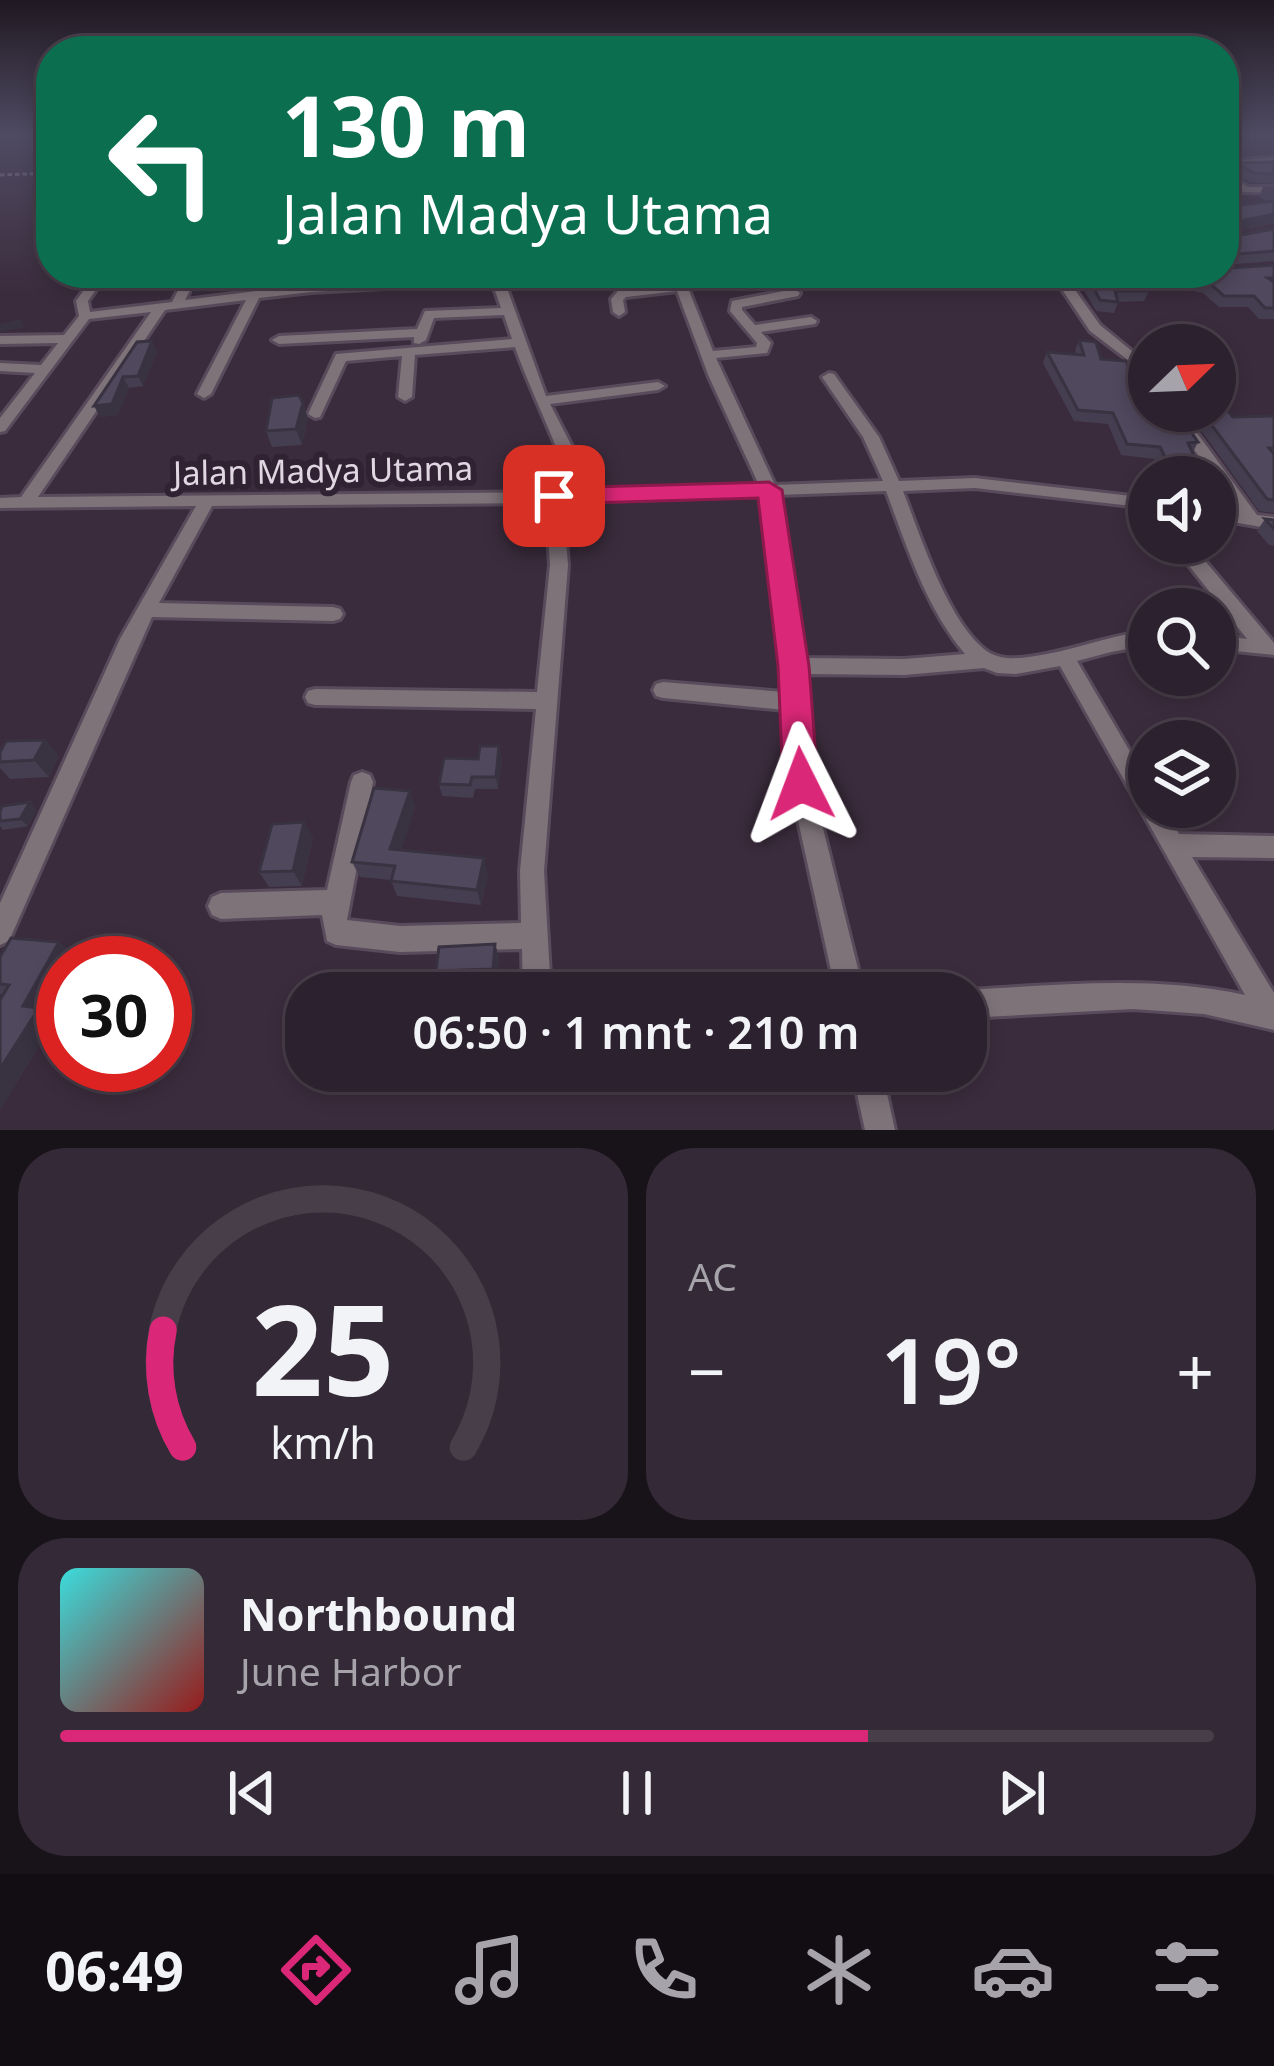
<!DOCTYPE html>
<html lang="id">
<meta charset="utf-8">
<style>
body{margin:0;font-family:"Noto Sans",sans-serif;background:#342936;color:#f1f3f6;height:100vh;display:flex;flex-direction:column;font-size:45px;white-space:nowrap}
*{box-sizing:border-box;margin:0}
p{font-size:39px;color:#a6a3aa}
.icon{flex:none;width:66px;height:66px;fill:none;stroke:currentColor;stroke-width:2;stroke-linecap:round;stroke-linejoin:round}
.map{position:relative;height:1130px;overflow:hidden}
.drawer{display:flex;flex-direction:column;gap:18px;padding:18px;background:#181219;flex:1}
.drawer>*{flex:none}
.banner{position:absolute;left:36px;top:36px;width:1203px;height:252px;border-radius:48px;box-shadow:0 6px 18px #0003,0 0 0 3px #483e4a;background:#0b6e4f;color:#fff;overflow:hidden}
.needle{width:78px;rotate:67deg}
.buttons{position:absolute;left:1128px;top:324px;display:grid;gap:24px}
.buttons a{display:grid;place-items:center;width:108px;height:108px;border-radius:50%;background:#2c212e;box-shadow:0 6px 18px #0003,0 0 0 3px #483e4a;font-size:60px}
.speed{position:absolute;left:36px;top:936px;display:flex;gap:24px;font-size:60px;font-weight:700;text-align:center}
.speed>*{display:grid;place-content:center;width:156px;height:156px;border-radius:50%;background:#2c212e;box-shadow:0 6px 18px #0003,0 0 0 3px #483e4a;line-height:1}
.speed .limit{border:18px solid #d22;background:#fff;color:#111}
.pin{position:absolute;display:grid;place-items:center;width:102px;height:102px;color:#fff;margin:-51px;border-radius:24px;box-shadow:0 6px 18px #0006}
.me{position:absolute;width:132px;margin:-66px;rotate:357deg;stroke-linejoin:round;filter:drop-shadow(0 0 9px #0008)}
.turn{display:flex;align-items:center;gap:42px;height:252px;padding:0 48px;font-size:54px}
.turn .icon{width:156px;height:156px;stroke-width:2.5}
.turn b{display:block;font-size:84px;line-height:102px}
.big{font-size:90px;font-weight:600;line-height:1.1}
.drawer .widget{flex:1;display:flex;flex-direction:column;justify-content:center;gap:18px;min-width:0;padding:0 42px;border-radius:48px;background:#342936}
.drawer .dial{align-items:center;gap:0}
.dial svg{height:312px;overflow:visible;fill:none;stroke:#483e4a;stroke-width:7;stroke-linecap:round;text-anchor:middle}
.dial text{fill:#f1f3f6;stroke:none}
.song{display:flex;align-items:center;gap:36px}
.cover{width:144px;height:144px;border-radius:18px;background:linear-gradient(135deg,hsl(180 70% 55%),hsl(0 70% 35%))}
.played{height:12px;border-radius:6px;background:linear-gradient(90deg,#db2777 70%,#483e4a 70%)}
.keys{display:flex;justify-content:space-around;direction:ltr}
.heat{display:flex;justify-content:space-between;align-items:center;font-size:66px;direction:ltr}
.drawer .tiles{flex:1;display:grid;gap:18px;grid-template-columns:1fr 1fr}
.widget:last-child{grid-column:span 2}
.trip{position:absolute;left:285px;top:972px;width:702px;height:120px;border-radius:48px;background:#2c212e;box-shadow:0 6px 18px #0003,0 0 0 3px #483e4a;font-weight:600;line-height:120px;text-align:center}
.dock{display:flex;height:192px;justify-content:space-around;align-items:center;background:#120d12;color:#a6a3aa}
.dock .icon{width:84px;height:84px}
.dock .selected{color:#db2777}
.dock b{font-size:54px;color:#f1f3f6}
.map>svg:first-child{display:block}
</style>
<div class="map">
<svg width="1274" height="1130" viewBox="0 0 1274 1130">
<rect width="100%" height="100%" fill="#3b2c3d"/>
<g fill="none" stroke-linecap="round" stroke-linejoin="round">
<defs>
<path id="minor" d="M1274,157V163L1224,168V162Z
M1224,172L1248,187H1274V193L1243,192L1224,179Z
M96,273H108L88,301L90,312L172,302L187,273H199L185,300L311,284L535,273L504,280L546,396L658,382L665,386L658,390L550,404L578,458L588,492L759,485L709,377L677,291L626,297L623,300L625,312L619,316L613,312L611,299L618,291L674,284L670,273H682L713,351L756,347L757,343L730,311L732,301L794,289L800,293L798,296L742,307V310L755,325L811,317L817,321L815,324L761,332L771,343L767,353L716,358L775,485L883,481L863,437L822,377L829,373L834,374L879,437L899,481L975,478L1149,498V508L975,488L903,491C920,535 947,619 984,649C997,660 1014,659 1029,657C1070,652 1108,635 1149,631V645L1111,652L1077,661L1149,784V807H1163L1179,834L1274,836V858L1192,857L1274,993V1030L1204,1014L1133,1009L966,1018V993H959L966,990C1060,985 1153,975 1245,995L1060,666L1016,674L997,673L984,668L904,675L804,674L812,784L864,993H836L790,784L785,710L663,698L656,696L653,690L656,684L663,682L784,692L762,496L563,502L568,565L544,871L551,993H523L522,949L400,952L336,945L327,941L322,915L221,919L212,915L208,906L212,897L221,893L327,890L351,782L354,775L362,772L370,775L373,782L347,920L400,926L521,923L520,871L536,709L315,705L308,703L305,697L308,691L315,689L537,692L550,565L546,503L212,506L159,603L333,607L340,609L343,614L340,619L333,621L152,617L9,941L0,945V903L120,639L196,506L0,508V498L21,497L151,312L89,319L5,431L0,432V418L35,373L0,371V363L41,365L58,343L0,344V336L64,335L79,316L76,301ZM492,282L501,308L425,311L417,329L279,336L272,340L279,344L414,337V343L419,344L426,340L434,318L504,315L512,339L336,354L308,414L315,418L320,417L346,361L402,356L398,397L405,401L412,397L415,355L515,347C532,396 558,442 571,492L38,497L165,310L246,300L197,394L204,398L211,394L259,298L311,292ZM886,491C907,547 926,608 965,654L904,659L802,658L778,495Z
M1051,273H1063L1100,325L1149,365V376L1090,331Z
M1167,411H1181L1257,515L1274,517V529L1215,519V509L1238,512Z
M1171,543H1190L1274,643V655L1215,649V635L1247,639Z
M852,1071H882L895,1130H865Z"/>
</defs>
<use href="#minor" stroke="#594b5b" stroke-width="6"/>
<path stroke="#897d8b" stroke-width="3" stroke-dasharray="4.5 3" stroke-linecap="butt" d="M0,175L51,173"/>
<use href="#minor" fill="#7e7379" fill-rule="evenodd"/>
</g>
<path fill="#453e50" d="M1274,162V184L1249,182L1232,172L1236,163Z
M1263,187H1274V223L1225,233L1230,237L1274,229V261L1224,265L1228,268L1274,265V319H1259L1248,307H1219L1203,293L1179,288H1146L1149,291L1144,301L1118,302L1114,313L1096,311L1084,290L1067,273H1224V207L1268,202L1259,197Z
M1014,273H1057L1061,279L1057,290H1020Z
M1079,340L1101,359L1149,411L1198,442L1193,452L1199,466L1193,477L1161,475L1154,459L1121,455L1108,424L1074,421L1043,363L1047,352L1076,354L1075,351Z
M137,342L157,352L143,386L129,388L118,415L100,417Z
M303,403L308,419L302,445L272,447L266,431Z
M1187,411H1215L1233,417L1274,416V513L1259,511Z
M1265,519L1274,520V546L1269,545L1257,531Z
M45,740L59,756L49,777L10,779L0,768V752Z
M502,759L498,789H475L473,798L442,796L439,784Z
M410,791L415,807L401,850L488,874L481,905L397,896L391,880L360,877L352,862Z
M37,810L28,826L3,830L0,826V811Z
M304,822L313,838L302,886L269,887L259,872Z
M59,942L74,955L43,1011L55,1020L0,1110V1000L3,995L0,994V957Z
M495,944L499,958L497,983L441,985L436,971Z"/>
<path fill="#383241" d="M1274,214L1273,223L1224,233L1225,224Z
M192,273L163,283L159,274L162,273Z
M273,273H280L275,284L193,294L190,285Z
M20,319L24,327L0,332V324Z
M152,341L157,352L143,386L138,376Z
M123,377L129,388L118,415L100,417L94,406Z
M303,403L308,419L302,445L296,429Z
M45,740L59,756L49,777L34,760Z
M499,746L502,759L498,789L496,777Z
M410,791L415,807L397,865L390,849Z
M30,802L37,810L28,826L20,819Z
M304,822L313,838L302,886L293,871Z
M484,858L488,874L481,905L477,890Z
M59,942L74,955L69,963H63V975L43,1011L55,1020L0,1110V1069L23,1006Z
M495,944L499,958L497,983L493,969Z"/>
<path fill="#50485d" stroke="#383241" stroke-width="3" d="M1274,162V174L1254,173L1236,163Z
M1274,201V214L1225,224L1224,233L1230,237L1274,229V251L1226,255L1224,257V207Z
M1224,265L1228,268L1274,265V278H1268L1274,282V308H1265L1254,296H1224L1208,282L1184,277H1136L1149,291H1115L1118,302L1100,300L1089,279L1082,273H1224Z
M194,273H273L190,285Z
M1021,273H1057L1061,279H1024Z
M1079,340L1096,342L1101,359L1126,361L1129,368H1149V411H1176L1198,442L1188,443L1199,466L1168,463L1160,447L1127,444L1113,413L1078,410L1047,352L1084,355Z
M152,341L138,376L123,377L112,404L94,406L137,342Z
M299,395L303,403L296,429L266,431L272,398Z
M1215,396L1233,417L1274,416V448H1269L1274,454V500L1267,499L1201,411H1215Z
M1265,519L1274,520V529Z
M45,740L34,760L0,762V752L6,741Z
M480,746H499L496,777H472L470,785L439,784L444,758L478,759Z
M374,788L410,791L390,849L484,858L477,890L391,881L395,866L352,862Z
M30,802L20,819L0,821V811L2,806Z
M304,822L293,871L259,872L272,824Z
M11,938L59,942L23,1006L39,1008L0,1069V1000L9,985L0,984V957Z
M495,944L493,969L436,971L439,947Z"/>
<linearGradient id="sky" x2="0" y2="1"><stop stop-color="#201822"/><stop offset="0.46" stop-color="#4f4b62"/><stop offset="1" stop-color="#4f4b62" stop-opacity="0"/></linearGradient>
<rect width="1274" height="293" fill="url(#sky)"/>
<path fill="#db2777" stroke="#8e194d" stroke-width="3" d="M769,482L782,490L809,666L818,784L813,795L801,800L788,795L783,784L778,666L758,498L554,504L542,496L554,488Z"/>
<g text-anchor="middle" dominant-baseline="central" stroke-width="12" stroke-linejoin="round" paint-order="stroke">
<g font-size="33" fill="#e0d7e2" stroke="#302233">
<text transform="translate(323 470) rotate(-1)">Jalan Madya Utama</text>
</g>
</g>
</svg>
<div class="buttons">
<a><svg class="needle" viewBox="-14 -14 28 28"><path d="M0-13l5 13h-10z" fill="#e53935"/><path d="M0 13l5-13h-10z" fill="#a6a3aa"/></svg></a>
<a><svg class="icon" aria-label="sound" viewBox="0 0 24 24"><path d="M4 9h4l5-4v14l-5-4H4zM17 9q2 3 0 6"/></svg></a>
<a><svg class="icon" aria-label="search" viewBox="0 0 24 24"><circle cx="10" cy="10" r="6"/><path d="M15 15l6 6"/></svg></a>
<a><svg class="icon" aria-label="layers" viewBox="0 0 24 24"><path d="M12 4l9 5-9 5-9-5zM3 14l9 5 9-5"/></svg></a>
</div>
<div class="speed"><div class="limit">30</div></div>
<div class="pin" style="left:554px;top:496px;background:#d93025"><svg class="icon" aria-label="arrive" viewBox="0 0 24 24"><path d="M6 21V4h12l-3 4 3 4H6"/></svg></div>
<svg class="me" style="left:801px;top:784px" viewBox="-20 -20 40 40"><path d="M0-17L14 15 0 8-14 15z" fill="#db2777" stroke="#fff" stroke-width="4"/></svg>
<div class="trip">06:50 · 1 mnt · 210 m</div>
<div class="banner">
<div class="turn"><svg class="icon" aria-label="left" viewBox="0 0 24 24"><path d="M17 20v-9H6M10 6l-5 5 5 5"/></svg><div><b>130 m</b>Jalan Madya Utama</div></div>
</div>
</div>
<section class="drawer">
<div class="tiles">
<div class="widget dial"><svg viewBox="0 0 100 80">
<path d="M14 69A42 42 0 1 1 86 69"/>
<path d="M14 69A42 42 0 0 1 9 39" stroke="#db2777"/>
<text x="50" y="56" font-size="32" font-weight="700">25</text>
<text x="50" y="72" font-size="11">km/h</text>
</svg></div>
<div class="widget"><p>AC</p>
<div class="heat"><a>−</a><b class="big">19°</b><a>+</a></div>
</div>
<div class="widget">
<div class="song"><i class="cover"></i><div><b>Northbound</b><p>June Harbor</p></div></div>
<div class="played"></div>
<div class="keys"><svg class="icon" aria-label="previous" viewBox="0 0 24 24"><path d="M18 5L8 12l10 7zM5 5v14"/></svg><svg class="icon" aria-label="pause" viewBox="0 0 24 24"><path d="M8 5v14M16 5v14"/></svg><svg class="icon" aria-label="next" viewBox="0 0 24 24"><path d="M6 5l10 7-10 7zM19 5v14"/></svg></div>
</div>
</div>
</section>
<nav class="dock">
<b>06:49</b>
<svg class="icon selected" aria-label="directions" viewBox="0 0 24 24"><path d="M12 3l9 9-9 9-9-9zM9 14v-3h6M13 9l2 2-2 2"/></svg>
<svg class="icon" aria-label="music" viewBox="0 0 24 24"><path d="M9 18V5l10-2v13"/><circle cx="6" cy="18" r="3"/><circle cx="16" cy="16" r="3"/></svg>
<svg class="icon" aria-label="phone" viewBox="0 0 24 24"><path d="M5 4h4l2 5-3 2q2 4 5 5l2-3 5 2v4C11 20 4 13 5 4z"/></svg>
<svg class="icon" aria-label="climate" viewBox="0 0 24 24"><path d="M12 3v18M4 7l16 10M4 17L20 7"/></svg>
<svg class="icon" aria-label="car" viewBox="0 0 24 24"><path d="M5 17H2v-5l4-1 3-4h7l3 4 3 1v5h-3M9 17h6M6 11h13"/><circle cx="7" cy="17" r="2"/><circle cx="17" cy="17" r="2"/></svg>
<svg class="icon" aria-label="filters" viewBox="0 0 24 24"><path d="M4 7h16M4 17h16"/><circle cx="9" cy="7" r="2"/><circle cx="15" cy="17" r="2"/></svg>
</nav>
